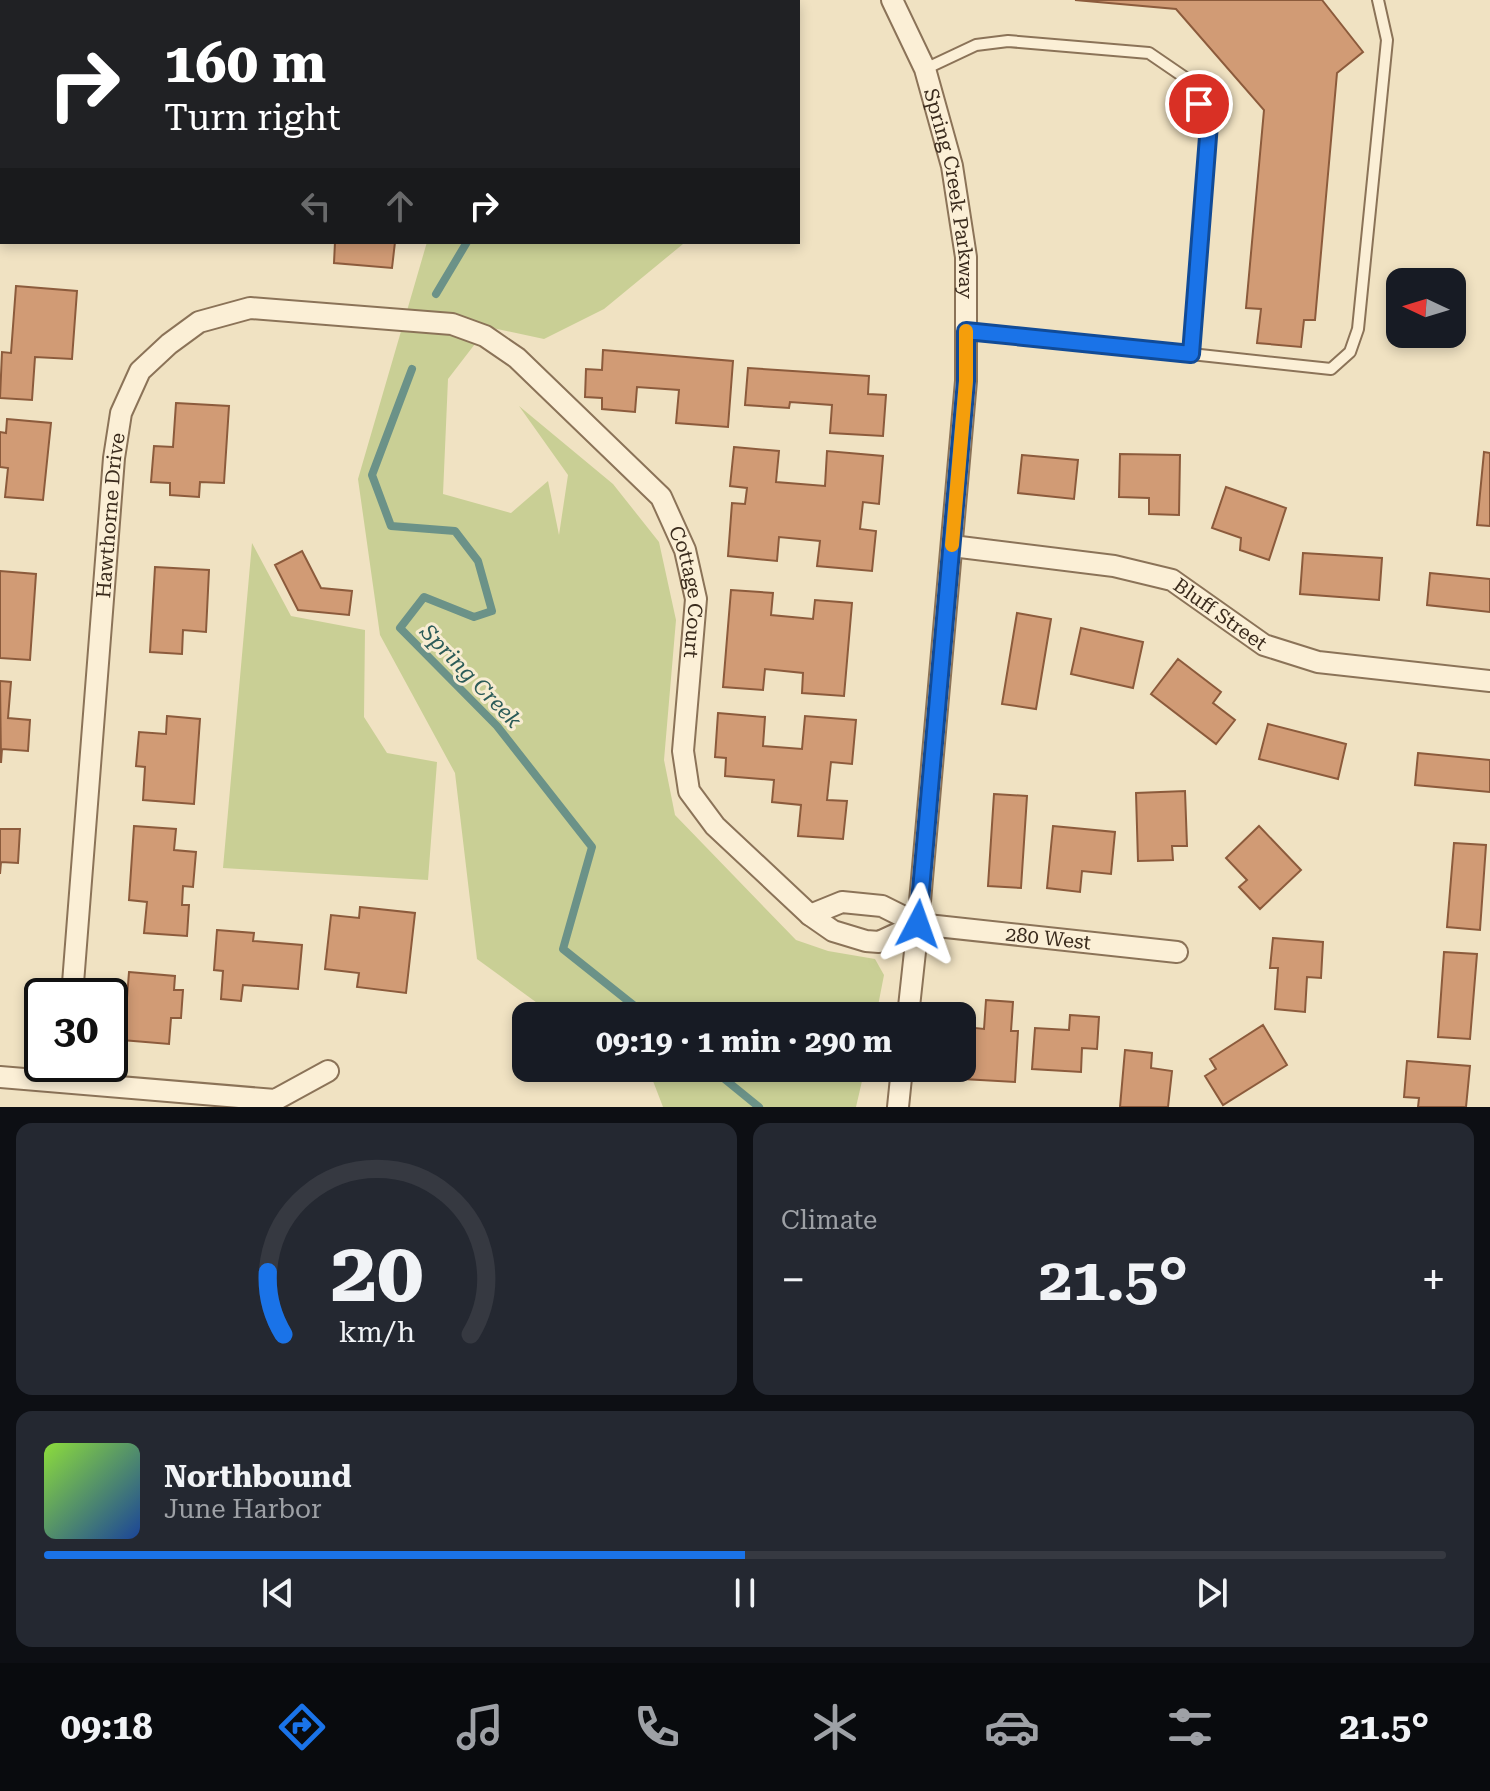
<!DOCTYPE html>
<meta charset="utf-8">
<style>
body{margin:0;font-family:"Roboto Serif",serif;background:#242831;color:#f1f3f6;height:100vh;display:flex;flex-direction:column;font-size:30px;white-space:nowrap}
*{box-sizing:border-box;margin:0}
p{font-size:26px;color:#9ea1a6}
.icon{flex:none;width:44px;height:44px;fill:none;stroke:currentColor;stroke-width:2;stroke-linecap:round;stroke-linejoin:round}
.map{position:relative;height:1107px;overflow:hidden}
.details{display:flex;flex-direction:column;gap:16px;padding:16px;background:#0d0f14;flex:1}
.details>*{flex:none}
.guide{position:absolute;left:0px;top:0px;width:800px;height:244px;box-shadow:0 4px 12px #0003;background:#202124;color:#fff;overflow:hidden}
.needle{width:52px;rotate:274deg}
.controls{position:absolute;left:1386px;top:268px;display:grid;gap:16px}
.controls a{display:grid;place-items:center;width:80px;height:80px;border-radius:16px;background:#171b24;box-shadow:0 4px 12px #0003;font-size:40px}
.speed{position:absolute;left:24px;top:978px;display:flex;gap:16px;font-size:40px;font-weight:700;text-align:center}
.speed>*{display:grid;place-content:center;width:104px;height:104px;border-radius:50%;background:#171b24;box-shadow:0 4px 12px #0003;line-height:1}
.speed .limit{border:4px solid #111;border-radius:12px;background:#fff;color:#111}
.pin{position:absolute;display:grid;place-items:center;width:68px;height:68px;color:#fff;margin:-34px;border:4px solid #fff;border-radius:50%;box-shadow:0 2px 8px #0007}
.me{position:absolute;width:88px;margin:-44px;rotate:4deg;stroke-linejoin:round;filter:drop-shadow(0 0 6px #0008)}
.turn{display:flex;align-items:center;gap:28px;height:168px;padding:0 32px;font-size:36px}
.turn .icon{width:104px;height:104px;stroke-width:2.5}
.turn b{display:block;font-size:56px;line-height:68px}
.lanes{display:flex;align-items:center;height:76px;padding:0 32px;background:#0003;justify-content:center;gap:40px;direction:ltr}
.lanes .off{opacity:.35}
.big{font-size:60px;font-weight:700;line-height:1.1}
.details .widget{flex:1;display:flex;flex-direction:column;justify-content:center;gap:12px;min-width:0;padding:0 28px;border-radius:16px;background:#242831}
.details .dial{align-items:center;gap:0}
.dial svg{height:208px;overflow:visible;fill:none;stroke:#363941;stroke-width:7;stroke-linecap:round;text-anchor:middle}
.dial text{fill:#f1f3f6;stroke:none}
.song{display:flex;align-items:center;gap:24px}
.cover{width:96px;height:96px;border-radius:12px;background:linear-gradient(135deg,hsl(90 70% 55%),hsl(220 70% 35%))}
.played{height:8px;border-radius:4px;background:linear-gradient(90deg,#1a73e8 50%,#363941 50%)}
.keys{display:flex;justify-content:space-around;direction:ltr}
.heat{display:flex;justify-content:space-between;align-items:center;font-size:44px;direction:ltr}
.details .tiles{flex:1;display:grid;gap:16px;grid-template-columns:1fr 1fr}
.widget:last-child{grid-column:span 2}
.trip{position:absolute;left:512px;top:1002px;width:464px;height:80px;border-radius:16px;background:#171b24;box-shadow:0 4px 12px #0003;font-weight:700;line-height:80px;text-align:center}
.tabs{display:flex;height:128px;justify-content:space-around;align-items:center;background:#090b0e;color:#9ea1a6}
.tabs .icon{width:56px;height:56px}
.tabs .selected{color:#1a73e8}
.tabs b{font-size:36px;color:#f1f3f6}
.map>svg:first-child{display:block}
</style>
<div class="map">
<svg width="1490" height="1107" viewBox="0 0 1490 1107">
<rect width="100%" height="100%" fill="#f0e2c2"/>
<path fill="#c9cf95" d="M427,242H683V244L604,309L544,339L488,327L448,379L443,494L511,513L548,481L559,535L568,475L519,406L613,484L659,542L676,620L664,760L675,815L796,940L828,951L875,959L884,975L876,1016H555L477,959L455,773L380,635L358,479Z
M252,543L291,616L365,630L364,717L387,753L437,762L428,880L223,868Z
M648,1068H865L856,1107H663Z"/>
<g fill="none" stroke-linecap="round" stroke-linejoin="round">
<path stroke="#6b9288" stroke-width="8" d="M788,2L790,0
M436,294L467,242
M412,369L372,475L391,526L455,531L478,561L492,611L474,617L424,597L400,628L497,726L592,847L563,949L647,1016
M711,1068L759,1107"/>
</g>
<path fill="#d19b75" stroke="#8c5b3c" stroke-width="2" d="M0,0H50V2H2V19H0Z
M77,0H151V2H77Z
M266,0H334V2H266Z
M461,0H519L521,2H458Z
M1075,0H1322L1363,52L1337,73L1315,320H1304L1301,347L1257,343L1261,309L1246,308L1264,110L1176,9Z
M0,143H2V198H0Z
M335,242H395L392,268L334,263Z
M16,286L77,291L72,359L35,357L32,400L0,398L2,352L11,353Z
M603,350L733,361L728,427L676,423L679,390L637,387L635,412L602,409V398L585,397L586,369L602,370Z
M748,368L869,376L868,394L886,395L883,436L830,433L832,405L790,402L789,408L745,405Z
M176,403L229,406L224,483L200,482L199,497L170,495V483L151,482L154,446L173,447Z
M7,419L51,423L43,500L5,497L8,468L0,467V432L6,433Z
M734,447L779,451L776,482L825,486L827,451L883,456L879,504L863,502L860,529L876,531L872,571L817,566L820,541L779,537L777,561L728,556L732,503L745,504L747,488L730,486Z
M1484,452L1490,453V526L1477,525Z
M1120,454L1180,455L1179,515L1149,514V498L1119,497Z
M1022,455L1078,460L1074,499L1018,493Z
M1226,487L1286,508L1269,560L1240,550L1241,538L1212,528Z
M302,551L321,588L352,591L349,615L298,610L275,565Z
M1303,553L1382,558L1379,600L1300,594Z
M155,567L209,570L206,632L183,630L182,654L150,652Z
M0,571L36,574L30,660L0,658Z
M1430,573L1490,579V612L1427,605Z
M731,590L773,593L771,615L813,619L815,600L852,603L844,696L802,693L803,673L765,669L763,690L723,687Z
M1017,613L1051,619L1036,709L1002,704Z
M1081,628L1143,642L1133,688L1071,674Z
M1178,659L1221,692L1213,703L1235,720L1216,744L1151,694Z
M0,681L11,682L8,718L30,720L28,751L2,749L1,763Z
M718,713L765,717L763,746L802,749L805,716L856,720L852,764L831,762L827,800L847,801L843,839L798,836L801,805L772,802L774,780L725,776L726,758L715,757Z
M167,716L200,719L194,804L143,800L145,767L136,766L139,732L166,734Z
M1268,724L1346,744L1338,779L1259,759Z
M1418,753L1490,760V792L1415,785Z
M1185,791L1187,846H1172L1173,860L1138,861L1136,793Z
M994,794L1027,796L1021,888L988,886Z
M134,826L176,829L174,850L196,852L193,887L183,886L182,905H189L187,936L144,933L147,902L129,900Z
M1053,826L1115,832L1111,874L1082,871L1080,892L1047,888Z
M1259,826L1301,870L1260,909L1239,887L1247,880L1226,858Z
M0,829H20L18,863L1,862L0,874Z
M1454,843L1486,845L1480,930L1447,927Z
M360,907L415,913L406,993L357,987L359,973L325,969L331,915L359,918Z
M217,930L254,933L253,941L302,945L298,989L243,985L241,1001L221,999L223,971L214,970Z
M1273,938L1323,942L1321,978L1307,977L1305,1012L1275,1009L1278,968H1270Z
M1444,952L1477,954L1470,1039L1438,1037Z
M129,972L175,976L174,990H183L181,1018H171L169,1044L110,1039L111,1010L126,1011Z
M986,1000L1013,1002L1011,1031H1018L1015,1082L963,1079L966,1027L984,1029Z
M1070,1015L1099,1017L1097,1049L1082,1048L1081,1072L1032,1069L1035,1028L1069,1030Z
M1263,1025L1287,1065L1223,1105L1205,1076L1216,1069L1210,1059Z
M1125,1050L1152,1053L1151,1068L1172,1071L1168,1107H1120Z
M1407,1061L1470,1066L1466,1107H1418L1419,1098L1404,1097Z"/>
<g fill="none" stroke-linecap="round" stroke-linejoin="round">
<defs>
<path id="lane" d="M925,69L976,45L1008,41L1149,53L1187,79L1209,124L1191,354L966,331
M1191,354L1331,369L1350,352L1358,329L1387,40L1378,0"/>
<g id="street">
<path id="s1" d="M892,0L925,69L952,166L966,257V381L918,924L908,1016"/>
<path d="M0,73H2"/>
<path id="s2" d="M952,546L1114,566L1172,580L1264,645L1318,662L1490,681"/>
<path id="s3" d="M810,915L842,902L882,906L918,924L1177,952"/>
<path id="s4" d="M72,996L114,458L121,413L140,371L169,344L199,322L250,308L452,324L485,336L517,358L661,497L685,550L696,599L683,751L689,791L715,826L810,915L833,931L866,941L879,942L918,924"/>
<path d="M0,1077L275,1100L328,1071"/>
<path d="M898,1107L902,1068"/>
</g>
</defs>
<use href="#lane" stroke="#8b7358" stroke-width="14"/>
<use href="#street" stroke="#8b7358" stroke-width="24"/>
<use href="#lane" stroke="#fbefd6" stroke-width="10"/>
<use href="#street" stroke="#fbefd6" stroke-width="20"/>
</g>
<g fill="none" stroke-linecap="round" stroke-linejoin="round">
<defs>
<path id="route" d="M918,924L966,381V331L1191,354L1209,124L1199,104"/>
</defs>
<use href="#route" stroke="#114b97" stroke-width="20"/>
<use href="#route" stroke="#1a73e8" stroke-width="14"/>
<path stroke="#f59e0b" stroke-width="14" d="M952,545L966,381V331"/>
</g>
<g text-anchor="middle" dominant-baseline="central" stroke-width="6" stroke-linejoin="round" paint-order="stroke">
<g font-size="20" fill="#3a2b1d" stroke="#f7ecd2">
<text stroke="none"><textPath href="#s1" startOffset="204">Spring Creek Parkway</textPath></text>
<text stroke="none"><textPath href="#s4" startOffset="482">Hawthorne Drive</textPath></text>
<text stroke="none"><textPath href="#s4" startOffset="1338">Cottage Court</textPath></text>
<text stroke="none"><textPath href="#s2" startOffset="282">Bluff Street</textPath></text>
<text stroke="none"><textPath href="#s3" startOffset="246">280 West</textPath></text>
</g>
<g font-size="22" font-style="italic" fill="#2b5b58" stroke="#f7ecd2">
<text transform="translate(471 676) rotate(46)">Spring Creek</text>
</g>
</g>
</svg>
<div class="controls">
<a><svg class="needle" viewBox="-14 -14 28 28"><path d="M0-13l5 13h-10z" fill="#e53935"/><path d="M0 13l5-13h-10z" fill="#9ea1a6"/></svg></a>
</div>
<div class="speed"><div class="limit">30</div></div>
<div class="pin" style="left:1199px;top:104px;background:#d93025"><svg class="icon" aria-label="arrive" viewBox="0 0 24 24"><path d="M6 21V4h12l-3 4 3 4H6"/></svg></div>
<svg class="me" style="left:918px;top:924px" viewBox="-20 -20 40 40"><path d="M0-17L14 15 0 8-14 15z" fill="#1a73e8" stroke="#fff" stroke-width="4"/></svg>
<div class="trip">09:19 · 1 min · 290 m</div>
<div class="guide">
<div class="turn"><svg class="icon" aria-label="right" viewBox="0 0 24 24"><path d="M7 20v-9h11M14 6l5 5-5 5"/></svg><div><b>160 m</b>Turn right</div></div>
<div class="lanes"><svg class="icon off" aria-label="left" viewBox="0 0 24 24"><path d="M17 20v-9H6M10 6l-5 5 5 5"/></svg><svg class="icon off" aria-label="ahead" viewBox="0 0 24 24"><path d="M12 20V5M6 11l6-6 6 6"/></svg><svg class="icon" aria-label="right" viewBox="0 0 24 24"><path d="M7 20v-9h11M14 6l5 5-5 5"/></svg></div>
</div>
</div>
<section class="details">
<div class="tiles">
<div class="widget dial"><svg viewBox="0 0 100 80">
<path d="M14 69A42 42 0 1 1 86 69"/>
<path d="M14 69A42 42 0 0 1 8 45" stroke="#1a73e8"/>
<text x="50" y="56" font-size="32" font-weight="700">20</text>
<text x="50" y="72" font-size="11">km/h</text>
</svg></div>
<div class="widget"><p>Climate</p>
<div class="heat"><a>−</a><b class="big">21.5°</b><a>+</a></div>
</div>
<div class="widget">
<div class="song"><i class="cover"></i><div><b>Northbound</b><p>June Harbor</p></div></div>
<div class="played"></div>
<div class="keys"><svg class="icon" aria-label="previous" viewBox="0 0 24 24"><path d="M18 5L8 12l10 7zM5 5v14"/></svg><svg class="icon" aria-label="pause" viewBox="0 0 24 24"><path d="M8 5v14M16 5v14"/></svg><svg class="icon" aria-label="next" viewBox="0 0 24 24"><path d="M6 5l10 7-10 7zM19 5v14"/></svg></div>
</div>
</div>
</section>
<nav class="tabs">
<b>09:18</b>
<svg class="icon selected" aria-label="directions" viewBox="0 0 24 24"><path d="M12 3l9 9-9 9-9-9zM9 14v-3h6M13 9l2 2-2 2"/></svg>
<svg class="icon" aria-label="music" viewBox="0 0 24 24"><path d="M9 18V5l10-2v13"/><circle cx="6" cy="18" r="3"/><circle cx="16" cy="16" r="3"/></svg>
<svg class="icon" aria-label="phone" viewBox="0 0 24 24"><path d="M5 4h4l2 5-3 2q2 4 5 5l2-3 5 2v4C11 20 4 13 5 4z"/></svg>
<svg class="icon" aria-label="climate" viewBox="0 0 24 24"><path d="M12 3v18M4 7l16 10M4 17L20 7"/></svg>
<svg class="icon" aria-label="car" viewBox="0 0 24 24"><path d="M5 17H2v-5l4-1 3-4h7l3 4 3 1v5h-3M9 17h6M6 11h13"/><circle cx="7" cy="17" r="2"/><circle cx="17" cy="17" r="2"/></svg>
<svg class="icon" aria-label="filters" viewBox="0 0 24 24"><path d="M4 7h16M4 17h16"/><circle cx="9" cy="7" r="2"/><circle cx="15" cy="17" r="2"/></svg>
<b>21.5°</b>
</nav>
